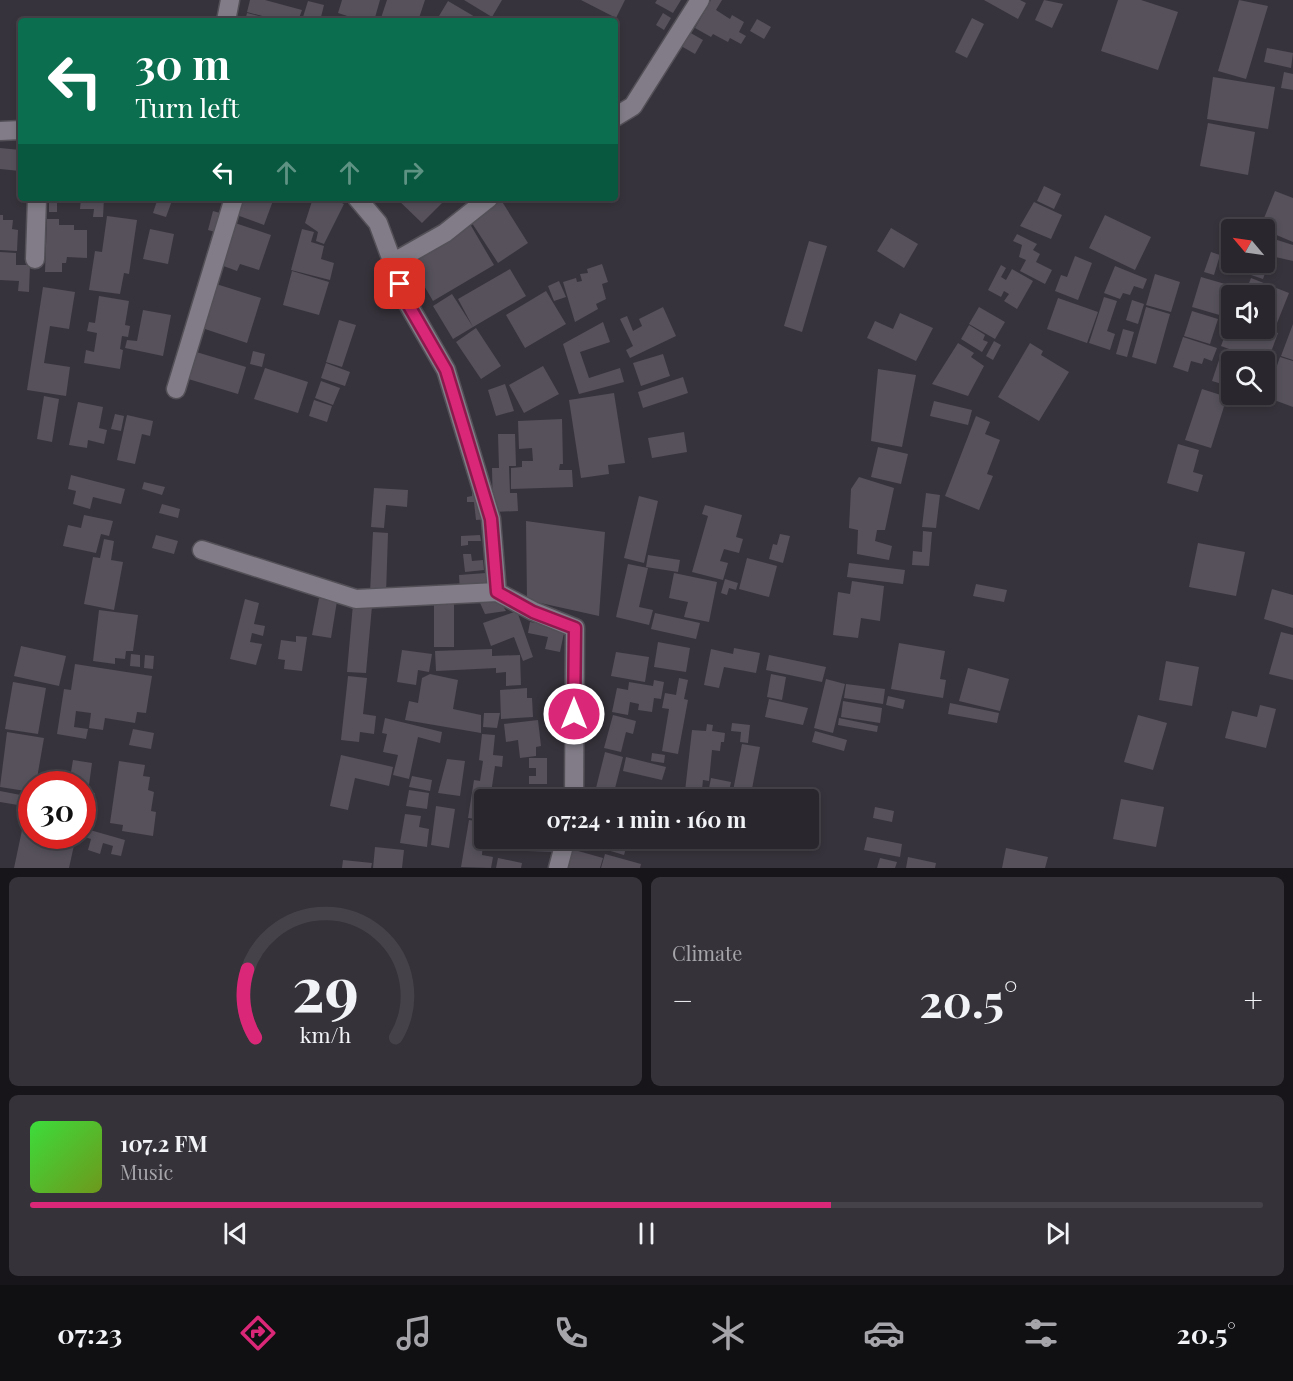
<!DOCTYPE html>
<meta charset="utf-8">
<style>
body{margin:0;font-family:"Playfair Display",serif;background:#353239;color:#f1f3f6;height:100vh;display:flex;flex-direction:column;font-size:22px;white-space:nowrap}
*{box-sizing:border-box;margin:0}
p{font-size:20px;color:#a5a5aa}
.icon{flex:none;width:33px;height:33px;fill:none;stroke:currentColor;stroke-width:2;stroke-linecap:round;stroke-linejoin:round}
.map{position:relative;height:868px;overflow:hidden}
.sheet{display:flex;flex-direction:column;gap:9px;padding:9px;background:#171519;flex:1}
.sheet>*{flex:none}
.hud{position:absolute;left:18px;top:18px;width:600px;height:183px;border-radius:6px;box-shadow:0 3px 9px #0003,0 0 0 2px #454349;background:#0b6e4f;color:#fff;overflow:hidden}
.needle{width:39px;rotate:299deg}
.controls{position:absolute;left:1221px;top:219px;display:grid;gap:12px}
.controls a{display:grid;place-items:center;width:54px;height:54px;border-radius:6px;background:#29262d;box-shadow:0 3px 9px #0003,0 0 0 2px #454349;font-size:30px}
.speed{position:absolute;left:18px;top:771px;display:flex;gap:12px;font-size:30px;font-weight:700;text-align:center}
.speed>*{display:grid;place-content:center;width:78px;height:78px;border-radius:50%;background:#29262d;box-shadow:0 3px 9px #0003,0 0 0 2px #454349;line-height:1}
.speed .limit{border:9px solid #d22;background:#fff;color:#111}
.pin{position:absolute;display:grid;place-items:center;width:51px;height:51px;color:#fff;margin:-26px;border-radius:12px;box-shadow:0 3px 9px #0006}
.me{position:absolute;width:66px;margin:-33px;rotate:0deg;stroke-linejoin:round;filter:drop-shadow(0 0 4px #0008)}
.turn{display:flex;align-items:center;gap:21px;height:126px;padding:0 18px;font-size:27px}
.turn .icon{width:78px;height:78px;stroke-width:2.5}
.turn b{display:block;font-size:42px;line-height:51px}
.lanes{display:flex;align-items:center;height:57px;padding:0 18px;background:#0003;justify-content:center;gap:30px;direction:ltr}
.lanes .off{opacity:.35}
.big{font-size:45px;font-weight:700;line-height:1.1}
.sheet .card{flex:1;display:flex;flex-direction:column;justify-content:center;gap:9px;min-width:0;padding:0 21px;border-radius:9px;background:#353239}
.sheet .dial{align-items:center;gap:0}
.dial svg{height:156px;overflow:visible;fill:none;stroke:#454349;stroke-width:7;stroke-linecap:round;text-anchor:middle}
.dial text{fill:#f1f3f6;stroke:none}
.song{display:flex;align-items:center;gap:18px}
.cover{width:72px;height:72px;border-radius:9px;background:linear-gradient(135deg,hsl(120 70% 55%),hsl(80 70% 35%))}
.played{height:6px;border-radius:3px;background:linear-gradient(90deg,#db2777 65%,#454349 65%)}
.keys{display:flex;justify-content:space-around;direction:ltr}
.heat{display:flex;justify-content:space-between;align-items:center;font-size:33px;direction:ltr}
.sheet .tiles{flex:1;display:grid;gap:9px;grid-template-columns:1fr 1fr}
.card:last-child{grid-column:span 2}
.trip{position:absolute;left:474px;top:789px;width:345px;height:60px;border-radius:6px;background:#29262d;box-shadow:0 3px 9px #0003,0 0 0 2px #454349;font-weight:700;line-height:60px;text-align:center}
.tab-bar{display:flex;height:96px;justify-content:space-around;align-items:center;background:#100f12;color:#a5a5aa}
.tab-bar .icon{width:42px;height:42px}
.tab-bar .current{color:#db2777}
.tab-bar b{font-size:27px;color:#f1f3f6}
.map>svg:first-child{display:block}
</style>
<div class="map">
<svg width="1293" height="868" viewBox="0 0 1293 868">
<rect width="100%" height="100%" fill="#37333c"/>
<path fill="#56515b" d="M250,0H265L302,10L298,21H281L247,12Z
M342,0H380L374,21H363L338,13Z
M387,0H425L418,21H380Z
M464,0H502L492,17Z
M581,0H625L616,18Z
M657,0H681L673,13L655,3Z
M711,0H722L716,10L730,19L732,15L744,22L739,32L746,36L741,44L730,38L728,42L713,34L711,37L695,28Z
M984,0H1020L1026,3L1018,19Z
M1044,0L1063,4L1052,28L1035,20Z
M1118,0H1141L1178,12L1158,70L1101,51Z
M1239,0L1268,6L1246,79L1218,71Z
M308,1L324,5L320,21L303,17Z
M448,1L482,21H436Z
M247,13L274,20V21H245Z
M663,13L671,18L664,30L656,25Z
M972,18L984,24L967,58L955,52Z
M757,19L771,27L764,39L750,31Z
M689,32L703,40L695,54L681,46Z
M1267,48L1293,53L1291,68L1264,62Z
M1284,72L1293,74V90L1281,88Z
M1213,77L1275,87L1268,129L1207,119Z
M1208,123L1255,132L1248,175L1200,166Z
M0,148L21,150L20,171L0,169Z
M1044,186L1061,194L1054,209L1037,201Z
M1275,191L1293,198V242L1260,228Z
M49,198H77V201H57V212H49Z
M81,198H104L103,217H93L94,209H80Z
M158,198H173L166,217L153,213Z
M240,198H274L264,225L234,214Z
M313,198H332L344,204L324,244L316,241L318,232L305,223Z
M396,198H447L422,223Z
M501,200L528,243L498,263L470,220Z
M1034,202L1062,215L1051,239L1020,226Z
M213,211L220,213L215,232L208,230Z
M0,215H3V220H13L12,229L18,230L17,251L0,250Z
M1105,215L1151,237L1135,270L1089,248Z
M107,216L137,220L129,274L124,273L120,294L89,290L95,251L102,252Z
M47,219H59V225H74V230H87V258L67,257L66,263H62V272H45Z
M232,222L271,235L259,270L240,264L237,271L218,264Z
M470,224L494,265L433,301L409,260Z
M891,228L918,244L904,268L877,251Z
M150,229L174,234L168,264L143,259Z
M302,229L314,232L311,242L324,246L321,259L334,263L330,280L291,270Z
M1017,234L1037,244L1033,250L1040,254L1036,262L1052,270L1045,284L1020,271L1026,260L1019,257L1022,245L1013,241Z
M1264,236L1293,245V261L1271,256L1263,279L1245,273L1248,262H1264Z
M809,241L827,246L802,332L784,326Z
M1225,244L1232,246V262L1221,259Z
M0,252L16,253V265H30L29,292L18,291L19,281L0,280Z
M1211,252L1220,255L1214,275L1204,272Z
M1075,256L1092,263L1078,300L1055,291L1061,275L1067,277Z
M602,264L608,282L602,284L606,299L596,304L598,309L575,322L563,282L576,278L577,282L582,281L580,274L588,273L587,269Z
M1001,265L1006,268L1001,277L1006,280L1012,269L1033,281L1017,309L1004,301L1009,294L1004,291L1001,297L988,290Z
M1115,266L1147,279L1143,289L1134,286L1130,295L1123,293L1120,299L1104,293Z
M510,269L526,296L473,327L458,299Z
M292,271L329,282L319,315L283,305Z
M1155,274L1180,282L1171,312L1146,305Z
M1201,277L1232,286L1223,316L1192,307Z
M1251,278L1289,293L1275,328L1264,324V296H1244Z
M559,281L566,297L554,301L548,286Z
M213,283L261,298L247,343L199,327Z
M43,287L75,292L69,329L50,326L44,363L70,367L66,396L27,390Z
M546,291L566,324L525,348L506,315Z
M452,294L473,327L453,339L433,306Z
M99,296L129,301L125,325L130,326L128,337L122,336L120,349L123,350L120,369L84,363L86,350L94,352L97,333L87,331L89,322L95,323Z
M1104,297L1117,301L1107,331L1115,334L1110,350L1089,343Z
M1058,298L1098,312L1087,343L1047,329Z
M1132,300L1144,304L1138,324L1126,320Z
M663,307L676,336L630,358L626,350L633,346L620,319L627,316L633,331L642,326L639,319Z
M979,307L1005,322L995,339L969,324Z
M1146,307L1170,314L1156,364L1132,357Z
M143,310L171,315L163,356L125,348L127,340L137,341Z
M1192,311L1218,319L1210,344L1184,336Z
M900,313L933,328L916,361L867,338L875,321L893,329Z
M1231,319L1232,328H1265L1278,333L1267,363L1221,346Z
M339,320L356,325L342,367L326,362Z
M603,322L610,342L580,352L589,378L620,368L624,382L579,394L563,344Z
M1293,324V360L1281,356Z
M969,325L985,335L983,340L988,342L982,352L961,339Z
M476,328L501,366L481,379L456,342Z
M1123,329L1134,332L1127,357L1116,354Z
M1183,337L1217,348L1212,361L1204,358L1202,364L1191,361L1188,372L1173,367Z
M994,341L1001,345L993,360L986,356Z
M958,343L974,353L971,357L984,366L968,396L932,384Z
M1030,343L1043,351L1041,355L1069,372L1039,421L998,397Z
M193,351L246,367L238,394L185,378Z
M253,351L265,354L262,367L250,364Z
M1222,351L1255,361L1232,362V387L1212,381Z
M663,354L670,376L641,386L633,363Z
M1280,357L1293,361V407L1266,397Z
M326,363L350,372L345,386L321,378Z
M543,366L559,394L524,413L509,385Z
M265,368L308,382L298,413L254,399Z
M878,369L916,375L902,447L871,441Z
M683,377L688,393L643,408L638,392Z
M321,381L340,388L333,405L315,398Z
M505,384L514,411L496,416L488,390Z
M1202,389L1227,397L1211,448L1185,440Z
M614,393L625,463L608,465L609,474L581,478L569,400Z
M44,396L59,399L52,442L37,439Z
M314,400L332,406L327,422L309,416Z
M934,401L972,410L968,425L930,416Z
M78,402L103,407L99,428L107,430L104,444L88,440L87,448L69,445Z
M115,414L124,416L121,431L111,429Z
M127,415L153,421L150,436L142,434L135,464L117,460Z
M976,416L990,422L985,434L1000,440L987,474L993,476L979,510L945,496Z
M562,419L563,464H560L559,470H572L573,487L511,489V468L522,467V461H533L532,448L519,449L518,421Z
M684,432L687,452L652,458L648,438Z
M498,434H515L516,466H509L510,493H517L518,511L493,512L492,468H499Z
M1178,444L1199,450L1193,472L1203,475L1198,492L1167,483Z
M878,447L908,454L901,484L871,477Z
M71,475L125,489L121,504L93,497L90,509L73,504L76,491L68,489Z
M859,477L894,488L885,530H877L875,541L892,546L889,560L857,554L858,530L849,528L851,489Z
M144,482L165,487L162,495L142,489Z
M374,488L408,490L407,507L386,505L384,528L371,527Z
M472,492H477L479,514L487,513L488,519L476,520L474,502H467V497L472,496Z
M926,493L940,495L936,528L922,527Z
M639,496L658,501L644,563L624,558Z
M162,504L180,509L178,518L159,513Z
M705,505L742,515L736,537L743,539L739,553L724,549L720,561L728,563L723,580L692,572L708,516L702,514Z
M84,515L113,521L109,536L101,534L96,553L63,546L68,525L81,528Z
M526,521L605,532L599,616L527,600Z
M923,531L932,532L929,566L912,565L913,551L922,552Z
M373,532L388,533L386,594L370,593Z
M780,534L790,536L783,563L769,559L773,544L777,545Z
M156,535L178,541L174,554L152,548Z
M480,535L481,541H468V545L461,546V536Z
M104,539L114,541L111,560L123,562L114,610L84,604L93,557L100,558Z
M1198,543L1245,552L1236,596L1189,587Z
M463,554H471L472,561L483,560L484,570L465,572Z
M648,555L680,560L678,572L646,567Z
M747,558L777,566L769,597L739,589Z
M849,563L905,570L903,584L847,577Z
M628,564L648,568L639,607L653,610L649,625L616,617Z
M486,573L487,591L460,593L459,575Z
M674,573L717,582L709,622L684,617L688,602L669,598Z
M725,579L738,583L736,590L729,588L727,595L721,593Z
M852,581L884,586L880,621L861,618L858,638L833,635L838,592L850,594Z
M976,584L1007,590L1004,602L973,596Z
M1272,589L1293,595V628L1264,619Z
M496,594L506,611L485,614L477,596Z
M319,598L337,601L331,638L312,635Z
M245,599L259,603L254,624L265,626L263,636L252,633L250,642L262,644L256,665L230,659Z
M434,601H454V647H434Z
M353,604L372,606L366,673L347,672Z
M99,610L138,615L133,651H126L125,659L115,658V664L93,661Z
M517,611L533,657L523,661L514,637L491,646L483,623Z
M655,613L700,623L696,639L651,629Z
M530,622L565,628L560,652L545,649L548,637L528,633Z
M1281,632L1293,635V680L1269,674Z
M296,636L307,637L302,671L284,669L285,660L278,659L281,640L296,642Z
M658,642L690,648L686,672L654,667Z
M899,643L945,651L940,679L946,680L943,698L891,689Z
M21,646L66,656L59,686L14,676Z
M734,648L760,653L756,673L724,667L719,688L704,685L711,649L733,654Z
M492,649V656L520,655L521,685L506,686V672L496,673V668L436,671L435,651Z
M402,650L432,654L429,672L418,670L416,685L397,682Z
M616,652L649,657L645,682L611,676Z
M131,654L140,655V667L130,666Z
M145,655L154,656L153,669L144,668Z
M769,655L826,667L822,682L766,670Z
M1166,661L1199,667L1192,706L1159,700Z
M75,664L152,676L146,713L137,712L135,723L105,718L103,730L89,728L91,713L76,711L74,727L88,729L86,739L57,734L64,689L71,690Z
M968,668L1009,679L1000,711L959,701Z
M430,674L458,680L453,709L481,715V733L405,720L409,701L418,703L422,678Z
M771,674L786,677L782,700L767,697Z
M348,676L367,678L363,714L376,716L374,734L360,732L359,742L341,740Z
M679,678L688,680L684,699L688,700L678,754L662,751L669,709L662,708L665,693L676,695Z
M826,679L845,684L833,733L814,728Z
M654,680L664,682L661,699L654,698L652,712L638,710L639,704L630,702L628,715L612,712L617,688L628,690L629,682L653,686Z
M13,682L46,688L38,734L5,729Z
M846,684L885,689L883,704L844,698Z
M527,688V698H532L533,717L501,719L500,690Z
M888,696L905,700L903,709L886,705Z
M769,699L808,708L803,725L765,717Z
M843,701L882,708L880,723L841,717Z
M950,703L999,713L997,723L948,714Z
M1260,705L1276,709L1266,748L1225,738L1232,711L1257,717Z
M484,713H500L497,728L483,727Z
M613,715L636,721L633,734L626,732L621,752L604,748Z
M1138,715L1167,723L1153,770L1124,762Z
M385,718L442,732L440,743L418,737L409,779L393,775L398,755L383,752L387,734L382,733Z
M839,718L878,726L877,732L838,725Z
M538,720L541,746L536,747V756L520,758L518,740L506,742L504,724Z
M732,723L750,725L748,743L740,742L741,732L731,731Z
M707,724L713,725L712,731L725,733L724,742H721L720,751L712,750L709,781L703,780L701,800H684L692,730L706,731Z
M133,729L154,733L151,749L129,745Z
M815,731L847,740L844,751L812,742Z
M7,732L44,738L36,784H32V792L0,787Z
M482,734L495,735L493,755L503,756L502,767L495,766L490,800H484V820L468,818L474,780L480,781L483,761L479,760Z
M742,744L760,747L751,794L733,791Z
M605,752L623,757L612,800H593Z
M652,753L665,755L664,763L651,761Z
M341,755L393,767L389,786L355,778L348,810L330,806Z
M626,757L666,767L662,780L623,771Z
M529,758H547V784H529V776H536V768H529Z
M447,759L465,761L460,796L438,793Z
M73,760L92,763L88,792L95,793L93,807L82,805V784H69Z
M119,761L145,765L143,776L150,777L148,790L154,792L151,811L156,812L153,836L122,831L123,825L110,823Z
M412,776L432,780L430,791L409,787Z
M711,778L731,782L729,792L709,788Z
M409,790L429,793L427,809L406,806Z
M0,791L31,797L30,807L0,802Z
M1121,799L1164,807L1156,847L1113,839Z
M436,806L455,809L449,848L431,845Z
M875,807L894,811L892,822L873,818Z
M82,808L95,811L92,823L82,821Z
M405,814L421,816L419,827L429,829L427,847L400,843Z
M25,816L32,817V836H76L69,868H14Z
M469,820L484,822L482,855L493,857L491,868L461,867Z
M83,828L125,840L121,856L111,854L113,846L103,843L100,854L88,850L91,839L82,836Z
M867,837L902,844L900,857L864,850Z
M529,838H545L544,844L557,846L556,852L527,851Z
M577,838H629L624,855L577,841Z
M641,838H674L671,848Z
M375,847L404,850L402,868H373Z
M1006,848L1048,857L1045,868H1002Z
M571,849L603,858L600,868H565Z
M605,854L641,864L640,868H601Z
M908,857L936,863L935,868H906Z
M498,858L522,863L521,868H496Z
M880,858L897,862L895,868H877Z
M343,860L372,863L371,868H342Z"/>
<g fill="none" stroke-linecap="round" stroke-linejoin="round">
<defs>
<path id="street" d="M226,21L230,0
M615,117L633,106L700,0
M0,131L21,130
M357,198L378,223L408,304L446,370L491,519L497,592L533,611L575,628L574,800
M35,259L37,198
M392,263L445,233L489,198
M176,389L234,198
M202,550L356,599L497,592
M558,868L566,838"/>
</defs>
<use href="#street" stroke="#545058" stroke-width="21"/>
<use href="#street" stroke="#817c87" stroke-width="18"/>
</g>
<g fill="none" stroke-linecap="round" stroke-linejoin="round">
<defs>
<path id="route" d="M400,284L408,304L446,370L491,519L497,592L533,612L575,628L574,714"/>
</defs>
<use href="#route" stroke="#8e194d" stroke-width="15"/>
<use href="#route" stroke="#db2777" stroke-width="10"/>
</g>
</svg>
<div class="controls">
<a><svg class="needle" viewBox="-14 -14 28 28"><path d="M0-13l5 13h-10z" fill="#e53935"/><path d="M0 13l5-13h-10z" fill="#a5a5aa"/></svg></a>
<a><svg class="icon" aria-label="sound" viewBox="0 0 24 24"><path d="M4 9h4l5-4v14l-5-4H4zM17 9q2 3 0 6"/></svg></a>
<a><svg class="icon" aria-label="search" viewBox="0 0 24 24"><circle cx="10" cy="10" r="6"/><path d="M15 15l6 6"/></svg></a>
</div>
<div class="speed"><div class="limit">30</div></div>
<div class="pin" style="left:400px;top:284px;background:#d93025"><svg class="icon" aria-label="arrive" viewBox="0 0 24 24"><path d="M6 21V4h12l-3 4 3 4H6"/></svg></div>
<svg class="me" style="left:574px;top:714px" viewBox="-20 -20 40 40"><circle r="17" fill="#db2777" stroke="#fff" stroke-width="3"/><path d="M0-11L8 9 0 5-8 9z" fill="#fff"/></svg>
<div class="trip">07:24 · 1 min · 160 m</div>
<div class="hud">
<div class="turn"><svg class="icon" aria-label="left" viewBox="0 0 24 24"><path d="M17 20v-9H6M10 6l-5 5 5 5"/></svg><div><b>30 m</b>Turn left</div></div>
<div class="lanes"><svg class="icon" aria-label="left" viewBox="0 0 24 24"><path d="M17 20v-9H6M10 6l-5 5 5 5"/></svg><svg class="icon off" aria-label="ahead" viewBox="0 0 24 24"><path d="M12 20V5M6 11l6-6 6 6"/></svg><svg class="icon off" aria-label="ahead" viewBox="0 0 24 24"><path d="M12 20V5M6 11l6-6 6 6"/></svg><svg class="icon off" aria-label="right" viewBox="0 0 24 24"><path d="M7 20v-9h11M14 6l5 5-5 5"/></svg></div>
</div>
</div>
<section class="sheet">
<div class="tiles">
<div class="card dial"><svg viewBox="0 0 100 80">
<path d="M14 69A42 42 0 1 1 86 69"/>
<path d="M14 69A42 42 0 0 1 10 34" stroke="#db2777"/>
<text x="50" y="56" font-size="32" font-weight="700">29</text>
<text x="50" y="72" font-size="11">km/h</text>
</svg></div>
<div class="card"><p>Climate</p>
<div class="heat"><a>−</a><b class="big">20.5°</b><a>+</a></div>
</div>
<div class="card">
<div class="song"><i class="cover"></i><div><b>107.2 FM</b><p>Music</p></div></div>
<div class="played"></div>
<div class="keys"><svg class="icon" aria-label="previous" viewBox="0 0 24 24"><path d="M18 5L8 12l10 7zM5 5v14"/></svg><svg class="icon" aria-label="pause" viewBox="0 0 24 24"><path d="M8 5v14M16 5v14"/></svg><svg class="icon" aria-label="next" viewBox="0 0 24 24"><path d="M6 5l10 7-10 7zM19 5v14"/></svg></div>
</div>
</div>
</section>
<nav class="tab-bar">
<b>07:23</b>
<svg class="icon current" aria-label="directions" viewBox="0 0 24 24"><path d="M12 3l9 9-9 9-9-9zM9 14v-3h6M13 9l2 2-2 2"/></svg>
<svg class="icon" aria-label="music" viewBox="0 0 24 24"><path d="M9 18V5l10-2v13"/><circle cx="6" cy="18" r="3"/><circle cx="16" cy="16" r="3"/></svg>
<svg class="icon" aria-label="phone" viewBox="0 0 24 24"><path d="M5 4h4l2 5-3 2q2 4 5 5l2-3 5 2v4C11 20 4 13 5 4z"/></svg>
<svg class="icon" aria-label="climate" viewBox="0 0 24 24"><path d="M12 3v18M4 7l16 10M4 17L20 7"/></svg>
<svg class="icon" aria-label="car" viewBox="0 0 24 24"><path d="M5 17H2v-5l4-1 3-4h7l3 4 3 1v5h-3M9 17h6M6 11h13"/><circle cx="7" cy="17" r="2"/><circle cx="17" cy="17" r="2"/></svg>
<svg class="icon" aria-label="filters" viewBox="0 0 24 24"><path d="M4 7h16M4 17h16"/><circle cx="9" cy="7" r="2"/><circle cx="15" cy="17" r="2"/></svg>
<b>20.5°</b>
</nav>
